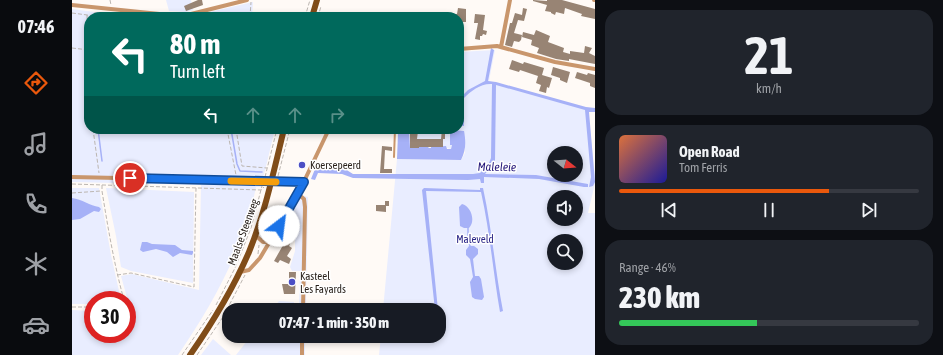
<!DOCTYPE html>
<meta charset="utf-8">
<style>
body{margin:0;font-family:"Asap Condensed",sans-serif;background:#20242c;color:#f1f3f6;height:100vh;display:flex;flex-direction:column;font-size:15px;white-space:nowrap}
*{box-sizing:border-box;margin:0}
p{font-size:13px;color:#9ea1a6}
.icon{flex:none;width:22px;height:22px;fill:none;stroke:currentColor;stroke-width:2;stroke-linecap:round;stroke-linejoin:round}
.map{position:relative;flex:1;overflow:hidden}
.side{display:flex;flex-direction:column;gap:10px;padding:10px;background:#0d0f14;width:348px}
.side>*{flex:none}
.hud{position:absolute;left:12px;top:12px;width:380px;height:122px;border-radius:16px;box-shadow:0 2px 6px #0003;background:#00695c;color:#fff;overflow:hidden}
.needle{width:26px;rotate:107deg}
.fabs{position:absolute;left:475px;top:146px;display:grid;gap:8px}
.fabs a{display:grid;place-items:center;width:36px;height:36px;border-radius:50%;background:#171b24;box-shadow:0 2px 6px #0003;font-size:20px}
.speed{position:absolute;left:12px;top:291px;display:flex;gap:8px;font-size:20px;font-weight:700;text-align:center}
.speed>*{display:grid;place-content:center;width:52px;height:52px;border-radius:50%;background:#171b24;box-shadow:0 2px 6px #0003;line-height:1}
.speed .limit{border:6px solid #d22;background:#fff;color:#111}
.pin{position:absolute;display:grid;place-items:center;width:34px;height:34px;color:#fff;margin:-17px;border:2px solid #fff;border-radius:50%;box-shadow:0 1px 4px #0007}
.me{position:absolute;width:44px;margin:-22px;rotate:30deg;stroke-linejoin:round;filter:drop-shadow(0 0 3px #0008)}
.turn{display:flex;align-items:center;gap:14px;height:84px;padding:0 20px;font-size:18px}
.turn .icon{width:52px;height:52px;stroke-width:2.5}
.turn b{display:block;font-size:28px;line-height:34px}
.lanes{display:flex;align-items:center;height:38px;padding:0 20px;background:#0003;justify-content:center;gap:20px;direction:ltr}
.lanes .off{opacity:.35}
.big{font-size:30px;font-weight:800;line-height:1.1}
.side .tile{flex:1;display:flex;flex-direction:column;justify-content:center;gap:6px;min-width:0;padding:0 14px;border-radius:16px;background:#20242c}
.side .dial{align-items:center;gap:0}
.dial b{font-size:52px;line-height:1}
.song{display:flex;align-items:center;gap:12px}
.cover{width:48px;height:48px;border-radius:6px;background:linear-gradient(135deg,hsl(20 70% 55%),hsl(240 70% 35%))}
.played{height:4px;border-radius:2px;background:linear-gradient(90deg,#ea580c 70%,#363941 70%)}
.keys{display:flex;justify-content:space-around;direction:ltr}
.charge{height:6px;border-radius:3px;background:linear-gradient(90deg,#34c759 46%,#363941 0)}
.trip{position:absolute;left:150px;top:303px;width:224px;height:40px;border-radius:16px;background:#171b24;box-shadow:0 2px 6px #0003;font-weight:800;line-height:40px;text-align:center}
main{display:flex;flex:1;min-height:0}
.dock{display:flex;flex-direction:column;width:72px;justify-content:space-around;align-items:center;background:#090b0e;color:#9ea1a6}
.dock .icon{width:28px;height:28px}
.dock .selected{color:#ea580c}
.dock b{font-size:18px;color:#f1f3f6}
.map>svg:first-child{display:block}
</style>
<main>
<nav class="dock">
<b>07:46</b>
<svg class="icon selected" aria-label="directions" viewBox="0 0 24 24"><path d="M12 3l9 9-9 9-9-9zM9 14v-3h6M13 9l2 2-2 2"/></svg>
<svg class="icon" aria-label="music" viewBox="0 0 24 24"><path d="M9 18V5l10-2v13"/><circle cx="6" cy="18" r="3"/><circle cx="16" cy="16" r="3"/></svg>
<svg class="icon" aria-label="phone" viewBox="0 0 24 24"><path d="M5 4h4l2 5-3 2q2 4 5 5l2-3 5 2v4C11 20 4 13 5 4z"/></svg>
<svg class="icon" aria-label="climate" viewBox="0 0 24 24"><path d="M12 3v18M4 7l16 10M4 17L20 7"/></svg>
<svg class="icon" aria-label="car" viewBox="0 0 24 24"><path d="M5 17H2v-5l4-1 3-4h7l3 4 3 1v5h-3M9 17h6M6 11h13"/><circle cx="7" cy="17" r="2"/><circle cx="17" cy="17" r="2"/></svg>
</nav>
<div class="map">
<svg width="523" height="355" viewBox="0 0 523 355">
<rect width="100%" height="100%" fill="#fffaf6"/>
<path fill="#e9edff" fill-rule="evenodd" d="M94,0H119L121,10L114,12L97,11Z
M181,2L180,17H124V15Z
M0,9L60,17H17V129H203L189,187H184C172,248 141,304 106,355H0V310L21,311V334H55V312H59L49,276L60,274L127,290L129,185L0,182Z
M423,50L417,81L516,110L523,175V183L516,213H523V355H307L309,336H367V310H311L325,159L389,160L393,153V141L380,145L379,149L371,147V139H373V129H387V126H392L390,96H387V52ZM482,153H504V175H482ZM482,197H504V219H482ZM482,241H504V263H482Z
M344,129H370L369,139H345L346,132Z
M0,188H27L39,255L49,300H21V304H0Z
M34,188L122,192L121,283L59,271L49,267L44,236Z
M226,194L236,197L234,310H200L207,301L222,302V305H227L228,271H220L218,267L223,251V238L228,225L225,220L215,212Z
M179,336H233V355H164Z
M141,339L159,355H129Z"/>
<path fill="#a6b1f7" d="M419,48L422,50L416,81L424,82L514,107L523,108V112H517L523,182L521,186L517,187L519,177L513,110L424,85L423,161L413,174L464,175L516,184V187H512L467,179L412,177V183H409L408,179L396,180L281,178L270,174L246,173L243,180L239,179L243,169H273L281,174H401L408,173L413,168H415L419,158L420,84C409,83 399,91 392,98V126H387V96H390L396,90L413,81Z
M329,129H337L338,148H346L347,147H356L357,148H359V147L374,146L375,149H379L380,145H378V131L380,130L392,131C394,142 394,150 389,160L325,159L326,133Z
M352,188L408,190V188H411C420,229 423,270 431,311L428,312C421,272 418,232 409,192L354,191L366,310H363L350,190Z
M0,198C10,199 18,206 27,207L29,209L27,212L22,211L8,219L0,220Z
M390,204C399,206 404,221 397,228H392L388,226L387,207Z
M70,242H75L80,244L103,245L110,250L121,251V253L120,255L108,253L101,257L95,252L84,249L71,252L68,250Z
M397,246H402L406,249V254L401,259L403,276H407L409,279L412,297L410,300L403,299L400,297L398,282L401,277L398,259L394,255V250Z"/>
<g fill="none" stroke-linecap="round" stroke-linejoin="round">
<path stroke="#a6b1f7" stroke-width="1.5" d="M26,129L30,161
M159,129L165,164L168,171L190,172
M396,228V239L398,246"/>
</g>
<path fill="#988474" d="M126,0H130L131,5L114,11L112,6Z
M461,0L475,1V0H490L523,9V19L509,16L510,14L493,8L492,14L484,12L483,15L479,13V12L473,11L475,5L461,1Z
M386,8L394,9V22H390L389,31L387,30V17H377V14H385Z
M451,8L455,9L452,21L446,20L442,33L450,35L449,40L447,42L442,41L440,47L433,45L438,23H440L443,13L450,15Z
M403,14L413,15L411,30L415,31L414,35L411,34L410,36H408V40L403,39L406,23H402Z
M464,30L478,36L476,42L492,48L491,52L498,54V51L512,53L513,46L520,48L517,53L523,56V64L497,59V61L484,59L465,53L467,48L459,45L460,40L450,37L451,32L462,35Z
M440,60L451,64L452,62L472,68L470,75L480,78L477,88L475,87L474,93L467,91L469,85L464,83L466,76L448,70L447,72L437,69Z
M481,67L498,72L495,83L488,80V78L479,75Z
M505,72L515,75L516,73L523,75V88L518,86V83L503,78Z
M336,129H343L346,131L345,139H369L370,129H373V139H371V147H347V148H338V132Z
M310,146L320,147V151L313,150L312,169H320V173H308Z
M313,201H317V206H314V212L304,211V205H313Z
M214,240L219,242L217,246L220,248L215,256L219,259L217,264L208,260L206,263L202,261Z
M217,272H224L223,294H212L210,284H217Z"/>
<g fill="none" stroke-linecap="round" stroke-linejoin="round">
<path stroke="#bcb6b1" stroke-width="1" stroke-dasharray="4 2" stroke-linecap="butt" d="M38,0L39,5
M0,13L23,16V12
M28,13L55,17
M15,15L17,78
M178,17L179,2
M233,17L238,0
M246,17L249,6
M0,48L17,50
M21,129L27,173
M155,129L164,175
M164,129L170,166L195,168
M206,176L218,129
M193,177L205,129
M0,184L189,190L192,187
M30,185V191C36,228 42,264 52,300
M0,193L29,191
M394,238L397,237
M186,254L187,245
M45,275L59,273L122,287L124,188
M144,305L163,268L179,228L190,186
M0,307H21
M110,355L141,310
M125,355L151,317L173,275"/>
<path stroke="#c9966c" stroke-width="2" d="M322,157L323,129"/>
<path stroke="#c9966c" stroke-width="4" d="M522,0H523
M0,5L107,16L119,14L175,0
M429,47L438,0
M387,49L425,46L483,62L523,69
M0,177L232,182
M226,194L232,199L233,207L231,310
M183,235L191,242H196L199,240
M168,272L177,270L188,258L226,194L257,129
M230,355V336"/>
<path stroke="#804c18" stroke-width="6" d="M240,17L245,0
M118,355C141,322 161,289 177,252C193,213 202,170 212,129"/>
</g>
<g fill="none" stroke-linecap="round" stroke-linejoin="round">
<defs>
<path id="route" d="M58,178L232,182L207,226"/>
</defs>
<use href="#route" stroke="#114b97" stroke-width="10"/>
<use href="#route" stroke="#1a73e8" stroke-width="7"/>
<path stroke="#f59e0b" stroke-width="7" d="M159,181L204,182"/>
</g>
<g fill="#4c4fc5" stroke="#fff" stroke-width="1.5">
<circle cx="230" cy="165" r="4"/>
<circle cx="220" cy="282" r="4"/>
</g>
<g text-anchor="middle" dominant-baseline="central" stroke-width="3" stroke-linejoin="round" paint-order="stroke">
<g font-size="11" fill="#271f19" stroke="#fff" text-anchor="start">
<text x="238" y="165">Koersepeerd</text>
<text x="228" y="276">Kasteel<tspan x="228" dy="13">Les Fayards</tspan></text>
</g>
<g font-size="11" fill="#271f19" stroke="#fff">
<text transform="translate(171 232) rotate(-70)">Maalse Steenweg</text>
</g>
<g font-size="11" fill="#2a2587" stroke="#fff">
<text x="403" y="239">Maleveld</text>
</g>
<g font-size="12" font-style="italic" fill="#211377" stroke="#fff">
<text transform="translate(425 167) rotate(1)">Maleleie</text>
</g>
</g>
</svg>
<div class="fabs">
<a><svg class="needle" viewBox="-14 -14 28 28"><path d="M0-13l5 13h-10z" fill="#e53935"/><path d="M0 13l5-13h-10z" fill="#9ea1a6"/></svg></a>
<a><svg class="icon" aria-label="sound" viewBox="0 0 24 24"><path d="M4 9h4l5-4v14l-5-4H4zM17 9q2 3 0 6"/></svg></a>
<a><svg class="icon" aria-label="search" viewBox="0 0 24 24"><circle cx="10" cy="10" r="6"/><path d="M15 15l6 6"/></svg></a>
</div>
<div class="speed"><div class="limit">30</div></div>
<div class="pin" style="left:58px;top:178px;background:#d93025"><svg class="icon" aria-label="arrive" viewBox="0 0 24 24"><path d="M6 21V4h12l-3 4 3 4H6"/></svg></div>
<svg class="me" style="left:207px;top:226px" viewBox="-20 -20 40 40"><circle r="19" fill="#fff"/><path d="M0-13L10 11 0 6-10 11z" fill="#1a73e8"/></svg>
<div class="trip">07:47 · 1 min · 350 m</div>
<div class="hud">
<div class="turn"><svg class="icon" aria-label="left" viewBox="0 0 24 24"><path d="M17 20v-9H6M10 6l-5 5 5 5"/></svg><div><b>80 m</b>Turn left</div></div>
<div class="lanes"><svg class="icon" aria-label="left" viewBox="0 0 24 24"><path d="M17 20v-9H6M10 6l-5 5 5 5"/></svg><svg class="icon off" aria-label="ahead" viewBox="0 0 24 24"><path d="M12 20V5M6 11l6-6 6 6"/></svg><svg class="icon off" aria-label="ahead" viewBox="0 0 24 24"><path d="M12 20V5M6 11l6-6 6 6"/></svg><svg class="icon off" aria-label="right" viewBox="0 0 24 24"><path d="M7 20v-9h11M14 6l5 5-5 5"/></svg></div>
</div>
</div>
<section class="side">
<div class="tile dial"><b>21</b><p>km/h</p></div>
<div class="tile">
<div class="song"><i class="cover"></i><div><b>Open Road</b><p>Tom Ferris</p></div></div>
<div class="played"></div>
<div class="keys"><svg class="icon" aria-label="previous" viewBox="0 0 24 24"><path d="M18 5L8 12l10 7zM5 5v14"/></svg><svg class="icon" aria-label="pause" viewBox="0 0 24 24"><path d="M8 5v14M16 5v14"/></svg><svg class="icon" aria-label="next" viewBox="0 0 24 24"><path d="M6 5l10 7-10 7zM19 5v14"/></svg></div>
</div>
<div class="tile"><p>Range · 46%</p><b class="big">230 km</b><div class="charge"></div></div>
</section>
</main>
